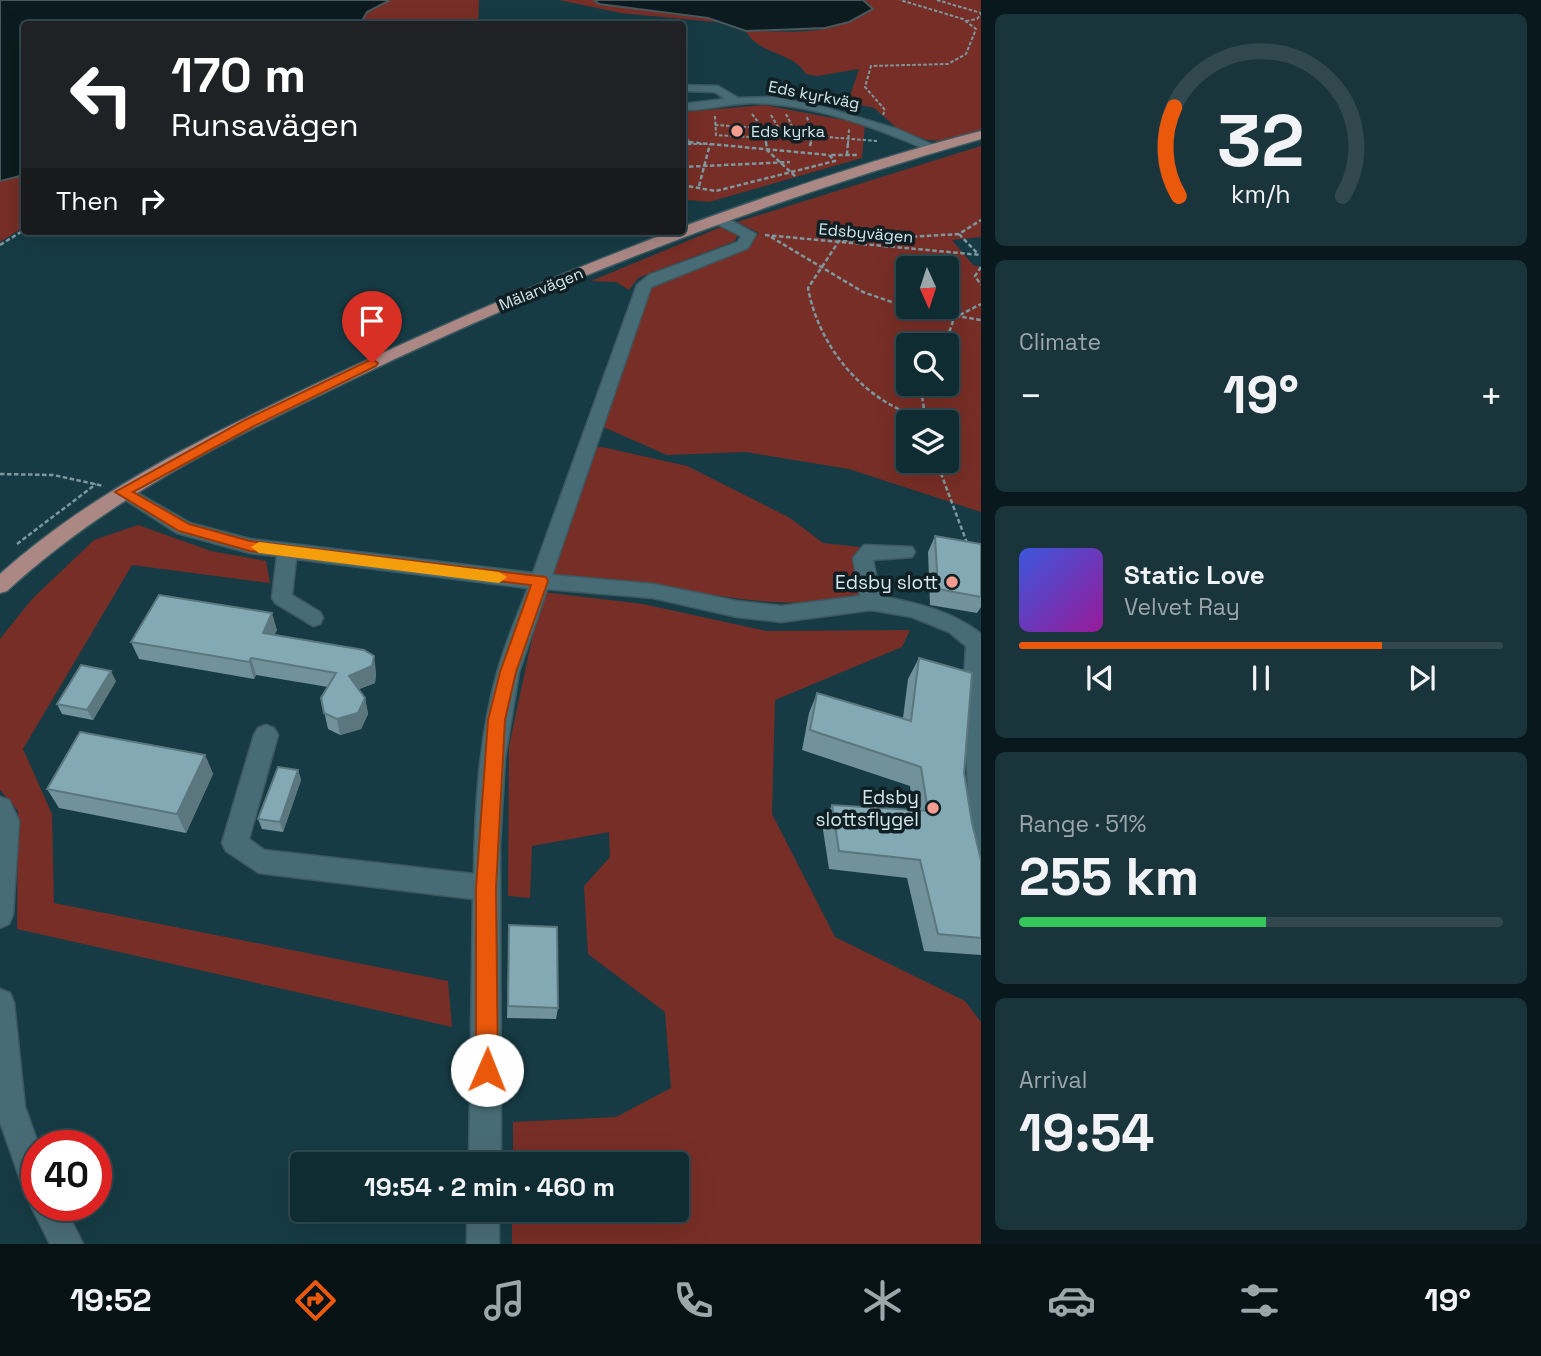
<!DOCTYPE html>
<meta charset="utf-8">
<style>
body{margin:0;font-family:"Space Grotesk",sans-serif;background:#19343b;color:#f1f3f6;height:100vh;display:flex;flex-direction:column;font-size:26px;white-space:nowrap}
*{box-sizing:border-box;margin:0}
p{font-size:23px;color:#9ca7ac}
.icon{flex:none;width:38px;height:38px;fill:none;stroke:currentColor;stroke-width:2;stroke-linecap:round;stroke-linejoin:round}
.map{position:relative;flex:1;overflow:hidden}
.drawer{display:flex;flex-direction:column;gap:14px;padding:14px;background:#09181c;width:560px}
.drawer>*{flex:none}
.banner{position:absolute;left:21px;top:21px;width:665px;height:214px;border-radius:7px;box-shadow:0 7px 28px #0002,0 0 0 2px #30484e;background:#202124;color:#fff;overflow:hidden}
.needle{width:46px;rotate:177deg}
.buttons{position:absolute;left:896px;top:256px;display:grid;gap:14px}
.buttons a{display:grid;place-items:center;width:63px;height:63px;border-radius:7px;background:#102c33;box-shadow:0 7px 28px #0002,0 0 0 2px #30484e;font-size:35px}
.speed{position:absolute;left:21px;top:1130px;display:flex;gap:14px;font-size:35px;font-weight:700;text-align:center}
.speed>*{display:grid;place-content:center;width:91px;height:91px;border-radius:50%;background:#102c33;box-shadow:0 7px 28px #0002,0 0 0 2px #30484e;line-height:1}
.speed .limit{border:10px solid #d22;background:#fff;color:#111}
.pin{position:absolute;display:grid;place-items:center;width:60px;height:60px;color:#fff;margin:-72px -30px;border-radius:50% 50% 50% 0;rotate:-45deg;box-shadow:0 0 7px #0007}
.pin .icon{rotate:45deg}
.me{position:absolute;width:77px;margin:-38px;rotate:1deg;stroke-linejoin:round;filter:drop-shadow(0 0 5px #0008)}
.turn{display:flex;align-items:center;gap:24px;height:147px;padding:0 35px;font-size:32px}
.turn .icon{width:91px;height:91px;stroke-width:2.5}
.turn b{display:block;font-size:49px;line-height:60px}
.then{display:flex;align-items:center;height:66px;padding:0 35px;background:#0003;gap:14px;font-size:26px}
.big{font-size:52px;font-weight:600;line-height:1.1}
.drawer .widget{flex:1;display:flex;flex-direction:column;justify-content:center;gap:10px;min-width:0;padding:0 24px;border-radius:10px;background:#19343b}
.drawer .dial{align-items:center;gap:0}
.dial svg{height:182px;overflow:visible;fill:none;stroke:#30484e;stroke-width:7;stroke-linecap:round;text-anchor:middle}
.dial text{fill:#f1f3f6;stroke:none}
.song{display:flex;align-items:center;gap:21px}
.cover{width:84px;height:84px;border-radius:10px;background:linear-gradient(135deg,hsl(230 70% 55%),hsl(300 70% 35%))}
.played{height:7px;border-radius:4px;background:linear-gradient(90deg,#ea580c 75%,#30484e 75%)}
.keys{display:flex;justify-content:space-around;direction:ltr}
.heat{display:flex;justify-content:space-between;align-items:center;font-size:38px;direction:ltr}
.charge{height:10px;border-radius:5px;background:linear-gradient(90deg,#34c759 51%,#30484e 0)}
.trip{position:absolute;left:290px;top:1152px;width:399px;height:70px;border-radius:7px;background:#102c33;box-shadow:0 7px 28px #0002,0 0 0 2px #30484e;font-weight:600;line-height:70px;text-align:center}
.menu{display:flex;height:112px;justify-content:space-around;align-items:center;background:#061214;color:#9ca7ac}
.menu .icon{width:49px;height:49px}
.menu .current{color:#ea580c}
.menu b{font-size:32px;color:#f1f3f6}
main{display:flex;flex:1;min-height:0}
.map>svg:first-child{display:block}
</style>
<main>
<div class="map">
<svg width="981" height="1244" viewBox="0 0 981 1244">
<rect width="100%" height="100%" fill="#163b44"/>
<path fill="#772e26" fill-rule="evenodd" d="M390,0H479L478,24H371L362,19L367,12Z
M559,0H594L599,4L708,18L725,23L621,13Z
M863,0H981V130L940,141L927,140L899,130L874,108L848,102L859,69L817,76L806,74C793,51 758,55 746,31C786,31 842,39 870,4Z
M764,105L865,124L862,158L709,202L689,200L683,204V112Z
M981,146V237L952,240L973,265L981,267V512L849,469L746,452L667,455L601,426L653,283L747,246L759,233L737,222ZM908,268H947V306H908ZM908,345H947V383H908ZM908,422H947V460H908Z
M24,175V227L0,242V181Z
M721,227L738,234L735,241L638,278L629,290L616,282L591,281Z
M602,447L687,466L790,518L823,543L860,547L855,568L863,595C786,611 740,598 665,588C626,582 587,582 548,574L594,448Z
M138,525L211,551L266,561L270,583L132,565L23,749L52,814L54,903L448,981L452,1027L17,929L18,811L0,790V639L32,599L94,540Z
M542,592L643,604L766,631L910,630L902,647L775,700L772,814L835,937L965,1001L981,1022V1244H512V1209H677V1164H513V1122L616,1117L671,1088L665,1012L588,954L584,886L610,857L609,832L532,846L530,898L508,896L509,746Z"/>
<path fill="#0c1b1f" stroke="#48585d" stroke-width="2" d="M0,0H390L367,12L363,19L371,24H24V175L0,181Z
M594,0H863L873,9L849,22L825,28L746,31L708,18L599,4Z"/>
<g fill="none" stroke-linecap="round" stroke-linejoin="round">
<defs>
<path id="minor" d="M682,85L718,86L738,98L773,97L820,106L897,129L940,148L930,151C874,127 814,104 753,103C729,103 706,111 682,110V104L725,99L715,92L682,91Z
M713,216H723L756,234L748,248L651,287L552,575L653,584L737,601L781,606L860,596L853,558L864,545L912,547L915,552L912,557L873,560L880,596C917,603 952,611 981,634V853L972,850L963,820L968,788L963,696L966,646L949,632L912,617L871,610L781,622L737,617L653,598L547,589L519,672L505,758L500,844L501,1164H469L473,899L259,873L226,851L222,843L254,735L258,728L266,725L274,728L278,735L249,839L264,850L474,874C475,807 479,738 497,673C505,644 517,616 528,588L296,559L292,595L320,612L323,618L320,624L313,626L275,603L272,598L277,556L250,553L177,533L113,492L122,486L129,488L190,523L250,539L533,573L637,285L649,275L738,242L741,236L713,222Z
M0,797L9,800L19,821L13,915L9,924L0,928Z
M0,989L10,993L14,1003L25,1107L39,1146L37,1206H64L83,1244H50L31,1206L34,1199L26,1196L0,1122Z
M467,1209H499V1244H467Z"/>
<path id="major" d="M981,131V139C765,201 556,281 353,379C230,438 108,498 7,591L0,593V574C94,490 208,435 322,381C437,327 553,276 673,231H682V227C780,191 880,157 981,131Z"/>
</defs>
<use href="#minor" stroke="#3b5961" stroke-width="3"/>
<use href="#major" stroke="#3b5961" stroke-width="3"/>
<path stroke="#7d99a0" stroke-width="2" stroke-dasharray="3.5 2" stroke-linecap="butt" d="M937,0L981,13
M966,21L977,19L981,14
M752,114L762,127
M786,114L796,134
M771,115L781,132
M883,115L885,110L865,87L871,66L948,64L966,54L976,29L963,19L900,0
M715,116L716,135L766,138
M807,117L812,135L810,144
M715,125L763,128
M682,142H688L684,120
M688,144H705
M766,144L765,132L877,141
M848,144L849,129"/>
<path stroke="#7d99a0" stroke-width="2.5" stroke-dasharray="4.5 2.5" stroke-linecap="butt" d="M682,142H688
M766,142L767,150L796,177
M810,146L811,142
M847,155L848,142
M682,161L688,142L829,155
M682,167L790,162
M682,185L716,191L835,161L829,155H857
M699,186L710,144
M959,234L978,254
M765,235L981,255
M771,237L863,292L909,308L981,320
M0,245L24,230
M981,267L975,276L981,285
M945,345L954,318L981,304
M920,383L926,422
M925,419C865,403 819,348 808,288L839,241L959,234L981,220
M936,460L967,543
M0,474L53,475L104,486
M17,544L96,484"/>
<use href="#minor" fill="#486c76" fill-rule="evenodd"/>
<use href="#major" fill="#ac8885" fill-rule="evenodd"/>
</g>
<path fill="#71919b" d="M935,536L981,544V607L977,613L930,605L928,552Z
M277,630L274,635L376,672L375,683L359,689L365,698L368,714L361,729L340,735L328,729L321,698L328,687L256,675L254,679L139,659L131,642Z
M919,658L964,773L972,823L981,860V955L924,951L907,878L829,869L822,823L832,805L913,810L910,786L802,750L809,713L817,693L903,718L908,679Z
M116,681L93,720L62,714L57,704Z
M205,755L213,774L186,833L59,808L47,789Z
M298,770L301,780L283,832L262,829L258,819Z
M509,925L558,1008L556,1019L507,1018Z"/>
<path fill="#5c767e" d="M272,613L277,630L267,650L263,633Z
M374,656L376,672L375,683L352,692L349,676Z
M251,658L256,675L254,679L249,662Z
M111,671L116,681L93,720L87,710Z
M365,698L368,714L361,729L340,735L337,719Z
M205,755L213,774L186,833L177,814Z
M298,770L301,780L283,832L280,822Z"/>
<path fill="#83a9b4" stroke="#5c767e" stroke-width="2" d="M935,536L981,544V597L938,589Z
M159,595L272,613L263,633L364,650L374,656L372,666L349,676L365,698L358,713L337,719L324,713L321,698L336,673L251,658L249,662L131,642Z
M919,658L972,673L964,773L972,823L981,860V938L938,934L920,860L839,851L832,805L928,811L921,767L810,730L817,693L911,721Z
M81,665L111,671L87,710L57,704Z
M80,732L205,755L177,814L47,789Z
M278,767L298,770L280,822L258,819Z
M509,925L557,927L558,1008L508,1006Z"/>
<path fill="#ea580c" stroke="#983908" stroke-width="2" d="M372,359L378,363L376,366L254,426L133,492L189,524L250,541L546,577L548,581L516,672L505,720L496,888L498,1070L495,1077L487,1081L479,1077L476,1070V888L488,720L500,672L531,585L250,551L179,531L115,492L245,420Z"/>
<path fill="#f59e0b" d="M259,542L499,572L507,577L499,583L259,553L251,547Z"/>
<g fill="#f59c90" stroke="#101f23" stroke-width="2.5">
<circle cx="737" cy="131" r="7"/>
<circle cx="952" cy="582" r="7"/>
<circle cx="933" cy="808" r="7"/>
</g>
<g text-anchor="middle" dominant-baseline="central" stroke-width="7" stroke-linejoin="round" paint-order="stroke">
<g font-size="16" fill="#d4e8ed" stroke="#101f23">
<text transform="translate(814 95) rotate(11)">Eds kyrkväg</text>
<text transform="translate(866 233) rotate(5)">Edsbyvägen</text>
<text transform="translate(541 289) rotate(-22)">Mälarvägen</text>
</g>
<g font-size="16" fill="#d4e8ed" stroke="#101f23" text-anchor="start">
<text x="751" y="131">Eds kyrka</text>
</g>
<g font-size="19" fill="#d4e8ed" stroke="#101f23" text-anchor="end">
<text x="938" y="582">Edsby slott</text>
<text x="919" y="797">Edsby<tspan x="919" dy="22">slottsflygel</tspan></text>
</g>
</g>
</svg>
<div class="buttons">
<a><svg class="needle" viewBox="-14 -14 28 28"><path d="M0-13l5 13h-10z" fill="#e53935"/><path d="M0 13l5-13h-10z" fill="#9ca7ac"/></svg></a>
<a><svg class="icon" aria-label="search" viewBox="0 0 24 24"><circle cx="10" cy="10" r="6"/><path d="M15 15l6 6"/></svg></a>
<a><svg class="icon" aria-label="layers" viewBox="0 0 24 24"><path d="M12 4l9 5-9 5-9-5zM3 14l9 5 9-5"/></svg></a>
</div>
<div class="speed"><div class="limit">40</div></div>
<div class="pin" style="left:372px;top:363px;background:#d93025"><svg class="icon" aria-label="arrive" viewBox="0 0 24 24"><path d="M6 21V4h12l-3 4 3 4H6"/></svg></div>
<svg class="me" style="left:487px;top:1070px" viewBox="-20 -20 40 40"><circle r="19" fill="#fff"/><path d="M0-13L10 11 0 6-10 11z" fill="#ea580c"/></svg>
<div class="trip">19:54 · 2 min · 460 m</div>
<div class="banner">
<div class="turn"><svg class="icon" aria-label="left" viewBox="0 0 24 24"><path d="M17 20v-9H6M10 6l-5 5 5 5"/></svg><div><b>170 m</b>Runsavägen</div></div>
<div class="then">Then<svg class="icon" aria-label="right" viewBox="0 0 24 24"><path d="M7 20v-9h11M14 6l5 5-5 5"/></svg></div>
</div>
</div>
<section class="drawer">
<div class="widget dial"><svg viewBox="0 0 100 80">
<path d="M14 69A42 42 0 1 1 86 69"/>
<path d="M14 69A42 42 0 0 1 12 30" stroke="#ea580c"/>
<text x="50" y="56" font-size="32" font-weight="700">32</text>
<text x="50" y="72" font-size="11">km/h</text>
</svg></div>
<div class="widget"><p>Climate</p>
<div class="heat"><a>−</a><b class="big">19°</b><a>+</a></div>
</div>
<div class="widget">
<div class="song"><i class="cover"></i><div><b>Static Love</b><p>Velvet Ray</p></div></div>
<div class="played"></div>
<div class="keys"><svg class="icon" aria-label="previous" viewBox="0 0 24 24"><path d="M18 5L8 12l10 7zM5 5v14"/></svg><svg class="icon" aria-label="pause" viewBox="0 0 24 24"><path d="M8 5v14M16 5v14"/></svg><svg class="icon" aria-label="next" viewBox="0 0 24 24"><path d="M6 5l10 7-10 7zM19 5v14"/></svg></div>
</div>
<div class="widget"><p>Range · 51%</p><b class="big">255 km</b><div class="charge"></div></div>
<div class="widget"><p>Arrival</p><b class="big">19:54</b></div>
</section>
</main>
<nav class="menu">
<b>19:52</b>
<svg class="icon current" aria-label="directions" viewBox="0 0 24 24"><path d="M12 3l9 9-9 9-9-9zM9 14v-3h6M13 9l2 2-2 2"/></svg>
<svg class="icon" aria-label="music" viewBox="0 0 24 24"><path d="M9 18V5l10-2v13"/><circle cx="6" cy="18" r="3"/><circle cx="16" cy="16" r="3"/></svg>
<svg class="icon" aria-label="phone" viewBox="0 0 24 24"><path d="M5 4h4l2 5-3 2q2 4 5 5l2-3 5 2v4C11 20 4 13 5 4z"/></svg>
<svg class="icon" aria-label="climate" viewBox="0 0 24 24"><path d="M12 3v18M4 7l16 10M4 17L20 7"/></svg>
<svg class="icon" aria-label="car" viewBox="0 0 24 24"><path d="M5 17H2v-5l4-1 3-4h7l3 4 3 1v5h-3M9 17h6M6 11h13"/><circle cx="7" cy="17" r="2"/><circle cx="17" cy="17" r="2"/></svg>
<svg class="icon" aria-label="filters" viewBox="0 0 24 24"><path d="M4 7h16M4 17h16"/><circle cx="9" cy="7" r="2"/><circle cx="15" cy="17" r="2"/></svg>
<b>19°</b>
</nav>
